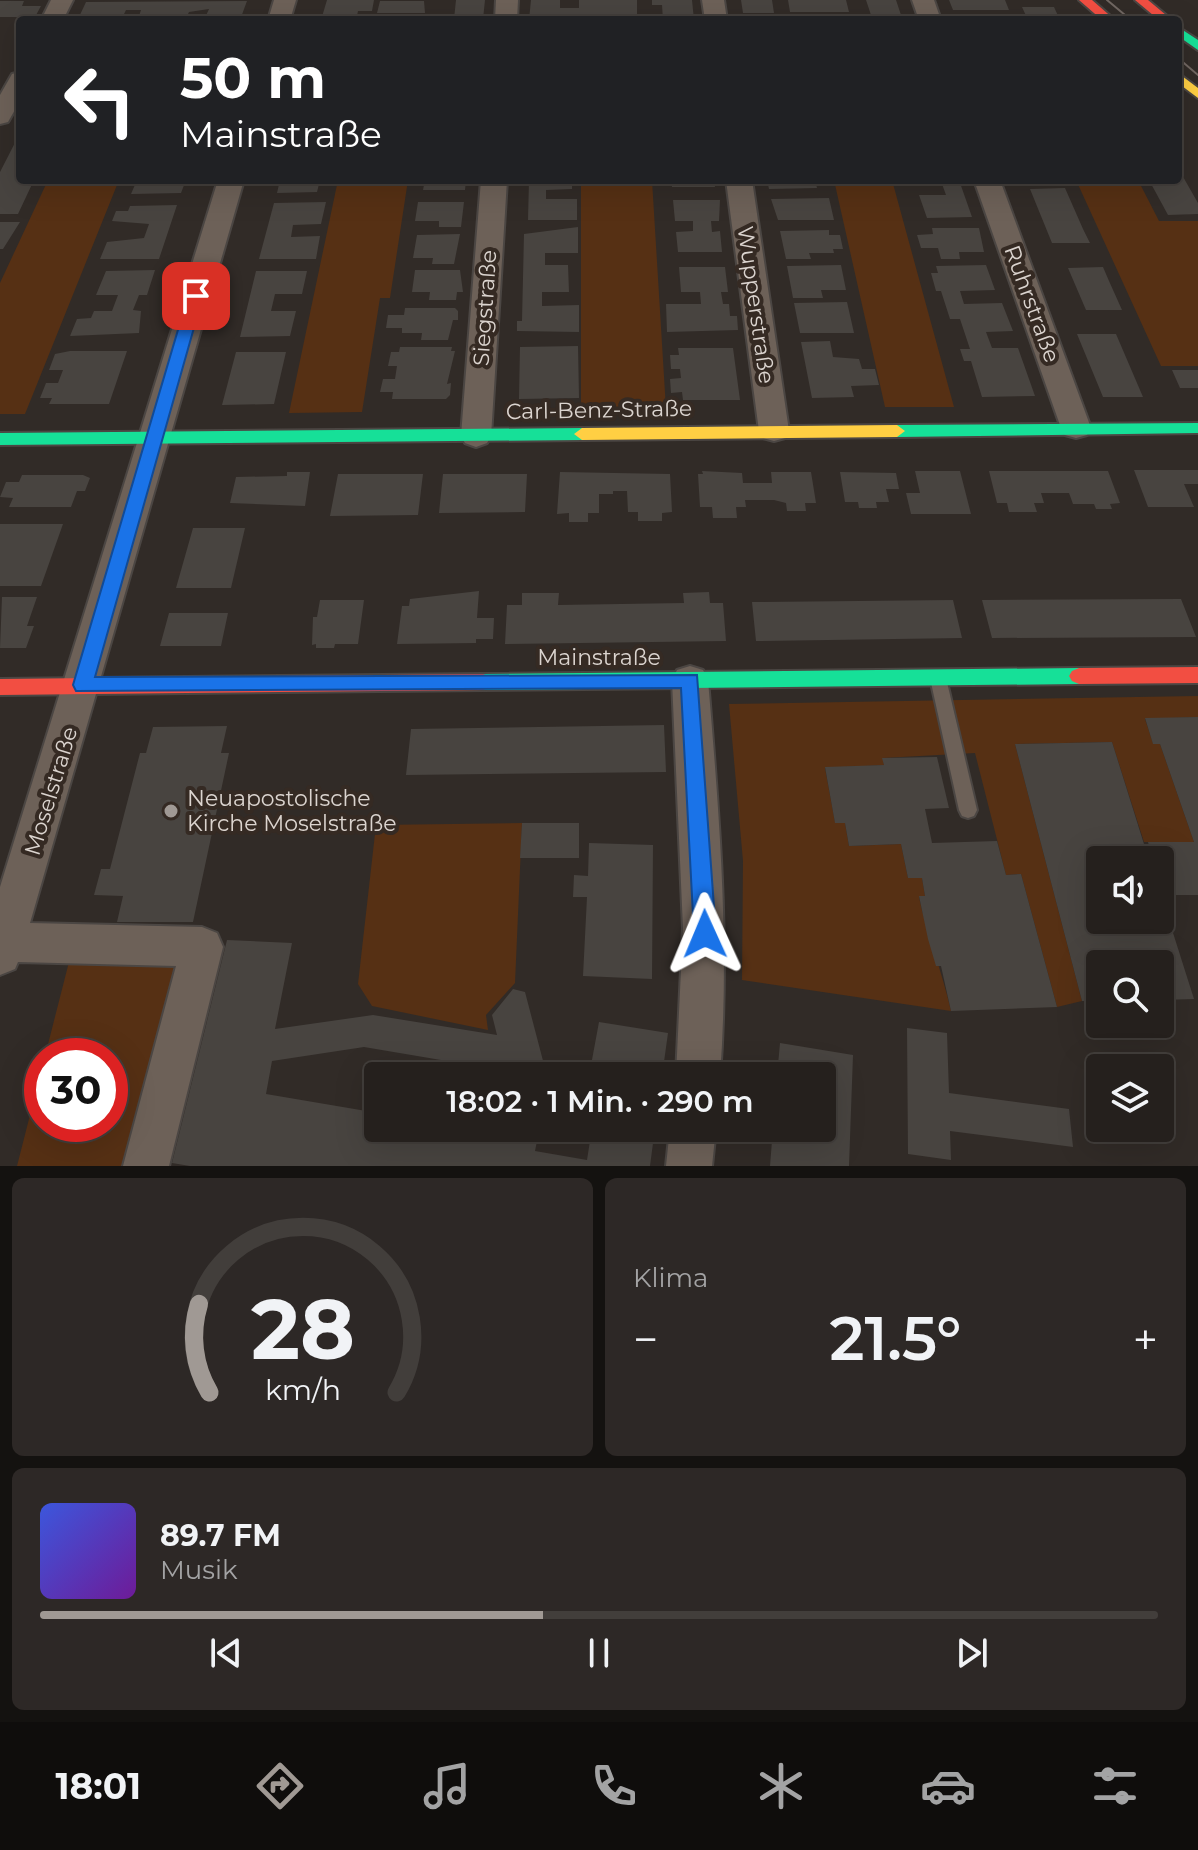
<!DOCTYPE html>
<html lang="de">
<meta charset="utf-8">
<style>
body{margin:0;font-family:Montserrat,sans-serif;background:#2d2826;color:#f1f3f6;height:100vh;display:flex;flex-direction:column;font-size:30px;white-space:nowrap}
*{box-sizing:border-box;margin:0}
p{font-size:26px;color:#a3a3a4}
.icon{flex:none;width:44px;height:44px;fill:none;stroke:currentColor;stroke-width:2;stroke-linecap:round;stroke-linejoin:round}
.map{position:relative;height:1166px;overflow:hidden}
.side{display:flex;flex-direction:column;gap:12px;padding:12px;background:#141210;flex:1}
.side>*{flex:none}
.hud{position:absolute;left:16px;top:16px;width:1166px;height:168px;border-radius:8px;box-shadow:0 8px 32px #0002,0 0 0 2px #423e3b;background:#202124;color:#fff;overflow:hidden}
.fabs{position:absolute;left:1086px;top:846px;display:grid;gap:16px}
.fabs a{display:grid;place-items:center;width:88px;height:88px;border-radius:8px;background:#25201d;box-shadow:0 8px 32px #0002,0 0 0 2px #423e3b;font-size:40px}
.speed{position:absolute;left:24px;top:1038px;display:flex;gap:16px;font-size:40px;font-weight:700;text-align:center}
.speed>*{display:grid;place-content:center;width:104px;height:104px;border-radius:50%;background:#25201d;box-shadow:0 8px 32px #0002,0 0 0 2px #423e3b;line-height:1}
.speed .limit{border:12px solid #d22;background:#fff;color:#111}
.pin{position:absolute;display:grid;place-items:center;width:68px;height:68px;color:#fff;margin:-34px;border-radius:16px;box-shadow:0 4px 12px #0006}
.me{position:absolute;width:88px;margin:-44px;rotate:359deg;stroke-linejoin:round;filter:drop-shadow(0 0 6px #0008)}
.turn{display:flex;align-items:center;gap:28px;height:168px;padding:0 32px;font-size:36px}
.turn .icon{width:104px;height:104px;stroke-width:2.5}
.turn b{display:block;font-size:56px;line-height:68px}
.big{font-size:60px;font-weight:600;line-height:1.1}
.side .tile{flex:1;display:flex;flex-direction:column;justify-content:center;gap:12px;min-width:0;padding:0 28px;border-radius:12px;background:#2d2826}
.side .dial{align-items:center;gap:0}
.dial svg{height:208px;overflow:visible;fill:none;stroke:#423e3b;stroke-width:7;stroke-linecap:round;text-anchor:middle}
.dial text{fill:#f1f3f6;stroke:none}
.song{display:flex;align-items:center;gap:24px}
.cover{width:96px;height:96px;border-radius:12px;background:linear-gradient(135deg,hsl(230 70% 55%),hsl(280 70% 35%))}
.played{height:8px;border-radius:4px;background:linear-gradient(90deg,#a09994 45%,#423e3b 45%)}
.keys{display:flex;justify-content:space-around;direction:ltr}
.heat{display:flex;justify-content:space-between;align-items:center;font-size:44px;direction:ltr}
.side .tiles{flex:1;display:grid;gap:12px;grid-template-columns:1fr 1fr}
.tile:last-child{grid-column:span 2}
.trip{position:absolute;left:364px;top:1062px;width:472px;height:80px;border-radius:8px;background:#25201d;box-shadow:0 8px 32px #0002,0 0 0 2px #423e3b;font-weight:600;line-height:80px;text-align:center}
.tabs{display:flex;height:128px;justify-content:space-around;align-items:center;background:#0f0d0c;color:#a3a3a4}
.tabs .icon{width:56px;height:56px}
.tabs .selected{color:#a09994}
.tabs b{font-size:36px;color:#f1f3f6}
.map>svg:first-child{display:block}
</style>
<div class="map">
<svg width="1198" height="1166" viewBox="0 0 1198 1166">
<rect width="100%" height="100%" fill="#312b27"/>
<path fill="#563014" d="M48,180H119L25,414H0V283Z
M338,180H408L390,298H380L362,412L289,413Z
M581,180H652L666,409H581Z
M834,180H892L954,407H885Z
M1076,180H1138L1159,221H1198V366H1161Z
M1198,696V717L1145,719L1153,743L1160,744L1194,842H1144L1112,742L1015,744L1082,1001L1057,1007L1021,874L1006,875L975,753L883,758L884,765L825,768L835,822L845,823L849,846L901,844L908,878H922L925,896L919,897C927,936 942,970 951,1011L742,980L743,861L729,704Z
M522,823L515,983L486,1015L488,1030L372,1006L358,984L376,825Z
M70,958L182,964L131,1166H17L42,1068V1124H110V1056H45Z"/>
<path fill="#484440" d="M327,0H374L372,11H358L356,20H321Z
M456,0H485L483,19H454Z
M531,0H560V8H579V0H637V14H633V18H614V14H600V18L560,15V20H529Z
M652,0H692L694,20H663L662,5H652Z
M741,0H772L774,13H743Z
M788,0H846L849,12H790Z
M866,0H896L901,15H871Z
M949,0H1005L1009,10H953Z
M0,1H24L22,6H41L35,17H0Z
M247,1L240,20H204L209,9L189,12L187,16H139L141,10H126L123,16L79,17L86,2Z
M380,1H424L425,13H377Z
M1022,7H1054L1060,20H1028Z
M20,133V180H34L18,214H0V172Z
M1178,168L1198,203V214L1168,215L1149,180H1178Z
M137,180H186L181,193L131,194Z
M280,180H320L317,192L277,193Z
M425,180H466L465,190H423Z
M529,180H572V189L546,190V199H577V220H528Z
M671,180H714L715,187H672Z
M767,180H815L817,188L769,189Z
M909,180H959L972,217L927,218L919,195H946L942,184H910Z
M1065,188L1083,229L1090,243H1052L1030,189Z
M829,198L834,220H778L771,199Z
M673,200H720L719,221H711L712,232L720,231L722,252H678L676,232L693,231V221H675Z
M326,202L321,224L293,225L291,237L320,236L316,259H259L274,203Z
M418,202H464L461,227H439V221H415Z
M177,205L159,259H100L107,242L144,238L149,224L112,221L116,211H128L130,206Z
M0,222H20L3,249H0Z
M578,227V253H545V265H568L569,292H542V306L579,305V332L517,331V321H522L524,234Z
M932,228H979L984,252H959L960,259H941L938,248H921L917,235L933,234Z
M829,230V235H840L843,249H833L834,253H809L811,259H786L780,231Z
M460,234L454,264H432L433,258H413L417,235Z
M841,265L846,290H821L823,298H793L787,266Z
M986,265L995,290L960,291L964,304L1002,303L1013,331L986,332L992,348H1018L1035,396L982,397L971,361H964L960,349H970L960,319H950L941,291H936L931,273H938L936,266Z
M679,267H725L728,292H721L723,304H729L730,316H737L738,330L667,332L666,304H701L700,292H681Z
M1103,267L1109,281L1122,310H1086L1068,268Z
M155,270L147,295H139L133,310L141,311L139,333L70,336L77,319L91,318L94,311H112L118,295H96L106,271Z
M415,270H460L463,292H457L456,300H429L430,292H412Z
M256,271H307L302,294H275L271,311H296L290,336L240,337Z
M847,302L854,333H800L794,303Z
M405,308H455L458,311V320H453L448,340H421L422,333H402V328H386L388,315H404Z
M1077,334H1116L1143,397H1103Z
M830,341L833,357L859,359L862,369H875L879,385L851,386L854,397L812,398L801,342Z
M578,346L579,398L519,399L520,347Z
M400,347H452L451,351H455L447,384L451,383L450,395L446,399H392L393,392H380L383,379H395L397,366H388L391,352H399Z
M678,348H733L740,400H683L682,392L671,393L670,379L681,378L680,369H671L670,355H679Z
M70,351H127L109,404H49L52,398H40L46,383H58L63,370H49L55,354Z
M236,352H286L274,404L222,405Z
M1172,370H1198V388H1180Z
M1134,470H1198V484H1184L1194,507H1148Z
M702,471L742,473L743,483H772L771,472H811L816,503H805L806,511H787L786,503L774,500H745L746,507H736L737,518H713L712,507H700L698,474H703Z
M915,471H960L971,514H911L906,493H920Z
M989,471H1108L1120,503L1110,504L1112,509H1096L1094,504H1073L1069,493H1041L1044,503H1034L1037,512H1009L1007,503H997Z
M287,472H310L305,506L230,503L236,477L287,476Z
M560,472L670,474L672,512L662,513V521H638V512H628L627,491H613V494H599V513H588V522H569V513L557,514Z
M840,472L896,473L899,489H886L889,502H876L877,508H859L858,502H845Z
M338,474H423L418,515L330,516Z
M443,474H527L525,512L439,513Z
M22,475H83L90,478L85,491H77L71,507H9L13,498L0,497L6,482H19Z
M0,524H63L41,586H0Z
M193,528H245L231,588H176Z
M479,591L477,618H494L493,639H476V643L397,644L402,606H409L410,599Z
M709,592L710,603H723L726,641L505,644L507,605H522V593H559L558,605L684,603L683,593Z
M2,597H37L27,626H34L26,648H0Z
M1181,599L1196,637L992,638L982,600Z
M320,600H364L358,644H335L334,648H316V644L312,645L313,617H317Z
M953,600L962,638L756,641L752,602Z
M169,613H228L221,646H160Z
M1198,717V895H1165L1160,860H1153L1148,842H1194L1160,744H1153L1145,718Z
M664,725L666,772L406,775L411,729Z
M227,726L221,753H229L193,922H117L123,896L94,895L101,869H110L140,753H146L153,727Z
M1112,742L1149,860H1100V920H1160L1161,895L1194,999L1160,1000V964H1100V1001H1082L1015,744Z
M937,757L949,808L925,809L932,843L997,841L1006,875L1021,874L1057,1007L951,1011L941,966H936L928,939L919,896H925L922,878H908L901,844L849,846L845,823H835L825,767L884,765L882,758Z
M522,823H579V858H520Z
M589,843L653,845L652,979L583,976L587,897H573L574,875L588,876Z
M227,940L292,943L275,1029L373,1015L497,1035L492,1015L513,989L525,992L547,1076H515L506,1071L364,1047L272,1061L266,1094L378,1113V1128H464L537,1141L535,1151L587,1160L592,1128H655L650,1166H190L172,1163Z
M599,1022L668,1033L662,1076H589Z
M907,1028L947,1033L949,1093L1069,1109L1073,1147L950,1131L951,1160L908,1154Z
M780,1043L853,1055L849,1166H770L773,1128H822V1076H777Z"/>
<g fill="none" stroke-linecap="round" stroke-linejoin="round">
<defs>
<path id="lane" d="M938,671L944,673L946,678L977,810L974,816L968,818L962,816L959,810L930,678L932,673Z"/>
<path id="street" d="M51,0H73L63,20H41Z
M274,0H296L290,20H268Z
M496,0H518L517,20H495Z
M702,0H724L727,20H705Z
M912,0H934L941,20H919Z
M20,72V101L8,122L0,124V95L12,74Z
M218,180H244L30,923L202,927L217,933L223,947L169,1166H123L176,966L18,962L15,969L0,975V887Z
M481,180H507L491,436L487,443L476,447L465,443L461,436Z
M726,180H752L789,431L785,438L774,441L763,438L759,431Z
M974,180H1000L1091,428L1087,435L1076,438L1065,435L1061,428Z
M690,666L703,670L708,680C719,812 730,943 720,1076H676L683,928L672,680L677,670Z
M670,1128H716L712,1166H666Z"/>
<path id="fast" d="M1178,27L1198,40V50L1178,36Z
M1198,423V433L897,437L889,431L897,425Z
M582,428L590,434L582,440L0,445V433Z
M1079,668L1086,671L1089,676L1086,681L1079,684L483,690L476,687L473,682L476,677L483,674Z"/>
<path id="slow" d="M1178,73L1198,88V98L1178,83Z
M897,425L905,431L897,437L582,440L574,434L582,428Z"/>
<path id="jam" d="M1079,0H1092L1115,20H1102Z
M1135,0H1148L1172,20H1159Z
M1198,667V683L1079,684L1072,681L1069,676L1072,671L1079,668Z
M483,674L490,677L493,682L490,687L483,690L0,695V679Z"/>
</defs>
<use href="#lane" stroke="#4b4643" stroke-width="4"/>
<use href="#street" stroke="#4b4643" stroke-width="4"/>
<use href="#fast" stroke="#4b4643" stroke-width="4"/>
<use href="#slow" stroke="#4b4643" stroke-width="4"/>
<use href="#jam" stroke="#4b4643" stroke-width="4"/>
<use href="#lane" fill="#6d6158" fill-rule="evenodd"/>
<use href="#street" fill="#6d6158" fill-rule="evenodd"/>
<use href="#fast" fill="#16e098" fill-rule="evenodd"/>
<use href="#slow" fill="#ffcf43" fill-rule="evenodd"/>
<use href="#jam" fill="#f24e42" fill-rule="evenodd"/>
<path stroke="#716762" stroke-width="2" d="M1107,0L1131,20
M1178,58L1198,75"/>
</g>
<path fill="#1a73e8" stroke="#114b97" stroke-width="2" d="M196,291L203,296L95,677L697,675L716,934L713,941L705,944L697,941L694,934L681,688L76,691L73,685L188,296Z"/>
<circle fill="#a09994" stroke="#352a23" stroke-width="3" cx="171" cy="811" r="8"/>
<g text-anchor="middle" dominant-baseline="central" stroke-width="8" stroke-linejoin="round" paint-order="stroke">
<g font-size="22" fill="#dbd4cf" stroke="#352a23">
<text transform="translate(1032 304) rotate(70)">Ruhrstraße</text>
<text transform="translate(756 305) rotate(82)">Wupperstraße</text>
<text transform="translate(485 308) rotate(-86)">Siegstraße</text>
<text transform="translate(599 410) rotate(-1)">Carl-Benz-Straße</text>
<text x="599" y="657">Mainstraße</text>
<text transform="translate(51 791) rotate(-73)">Moselstraße</text>
</g>
<g font-size="22" fill="#dbd4cf" stroke="#352a23" text-anchor="start">
<text x="187" y="798">Neuapostolische<tspan x="187" dy="25">Kirche Moselstraße</tspan></text>
</g>
</g>
</svg>
<div class="fabs">
<a><svg class="icon" aria-label="sound" viewBox="0 0 24 24"><path d="M4 9h4l5-4v14l-5-4H4zM17 9q2 3 0 6"/></svg></a>
<a><svg class="icon" aria-label="search" viewBox="0 0 24 24"><circle cx="10" cy="10" r="6"/><path d="M15 15l6 6"/></svg></a>
<a><svg class="icon" aria-label="layers" viewBox="0 0 24 24"><path d="M12 4l9 5-9 5-9-5zM3 14l9 5 9-5"/></svg></a>
</div>
<div class="speed"><div class="limit">30</div></div>
<div class="pin" style="left:196px;top:296px;background:#d93025"><svg class="icon" aria-label="arrive" viewBox="0 0 24 24"><path d="M6 21V4h12l-3 4 3 4H6"/></svg></div>
<svg class="me" style="left:705px;top:934px" viewBox="-20 -20 40 40"><path d="M0-17L14 15 0 8-14 15z" fill="#1a73e8" stroke="#fff" stroke-width="4"/></svg>
<div class="trip">18:02 · 1 Min. · 290 m</div>
<div class="hud">
<div class="turn"><svg class="icon" aria-label="left" viewBox="0 0 24 24"><path d="M17 20v-9H6M10 6l-5 5 5 5"/></svg><div><b>50 m</b>Mainstraße</div></div>
</div>
</div>
<section class="side">
<div class="tiles">
<div class="tile dial"><svg viewBox="0 0 100 80">
<path d="M14 69A42 42 0 1 1 86 69"/>
<path d="M14 69A42 42 0 0 1 10 35" stroke="#a09994"/>
<text x="50" y="56" font-size="32" font-weight="700">28</text>
<text x="50" y="72" font-size="11">km/h</text>
</svg></div>
<div class="tile"><p>Klima</p>
<div class="heat"><a>−</a><b class="big">21.5°</b><a>+</a></div>
</div>
<div class="tile">
<div class="song"><i class="cover"></i><div><b>89.7 FM</b><p>Musik</p></div></div>
<div class="played"></div>
<div class="keys"><svg class="icon" aria-label="previous" viewBox="0 0 24 24"><path d="M18 5L8 12l10 7zM5 5v14"/></svg><svg class="icon" aria-label="pause" viewBox="0 0 24 24"><path d="M8 5v14M16 5v14"/></svg><svg class="icon" aria-label="next" viewBox="0 0 24 24"><path d="M6 5l10 7-10 7zM19 5v14"/></svg></div>
</div>
</div>
</section>
<nav class="tabs">
<b>18:01</b>
<svg class="icon selected" aria-label="directions" viewBox="0 0 24 24"><path d="M12 3l9 9-9 9-9-9zM9 14v-3h6M13 9l2 2-2 2"/></svg>
<svg class="icon" aria-label="music" viewBox="0 0 24 24"><path d="M9 18V5l10-2v13"/><circle cx="6" cy="18" r="3"/><circle cx="16" cy="16" r="3"/></svg>
<svg class="icon" aria-label="phone" viewBox="0 0 24 24"><path d="M5 4h4l2 5-3 2q2 4 5 5l2-3 5 2v4C11 20 4 13 5 4z"/></svg>
<svg class="icon" aria-label="climate" viewBox="0 0 24 24"><path d="M12 3v18M4 7l16 10M4 17L20 7"/></svg>
<svg class="icon" aria-label="car" viewBox="0 0 24 24"><path d="M5 17H2v-5l4-1 3-4h7l3 4 3 1v5h-3M9 17h6M6 11h13"/><circle cx="7" cy="17" r="2"/><circle cx="17" cy="17" r="2"/></svg>
<svg class="icon" aria-label="filters" viewBox="0 0 24 24"><path d="M4 7h16M4 17h16"/><circle cx="9" cy="7" r="2"/><circle cx="15" cy="17" r="2"/></svg>
</nav>
